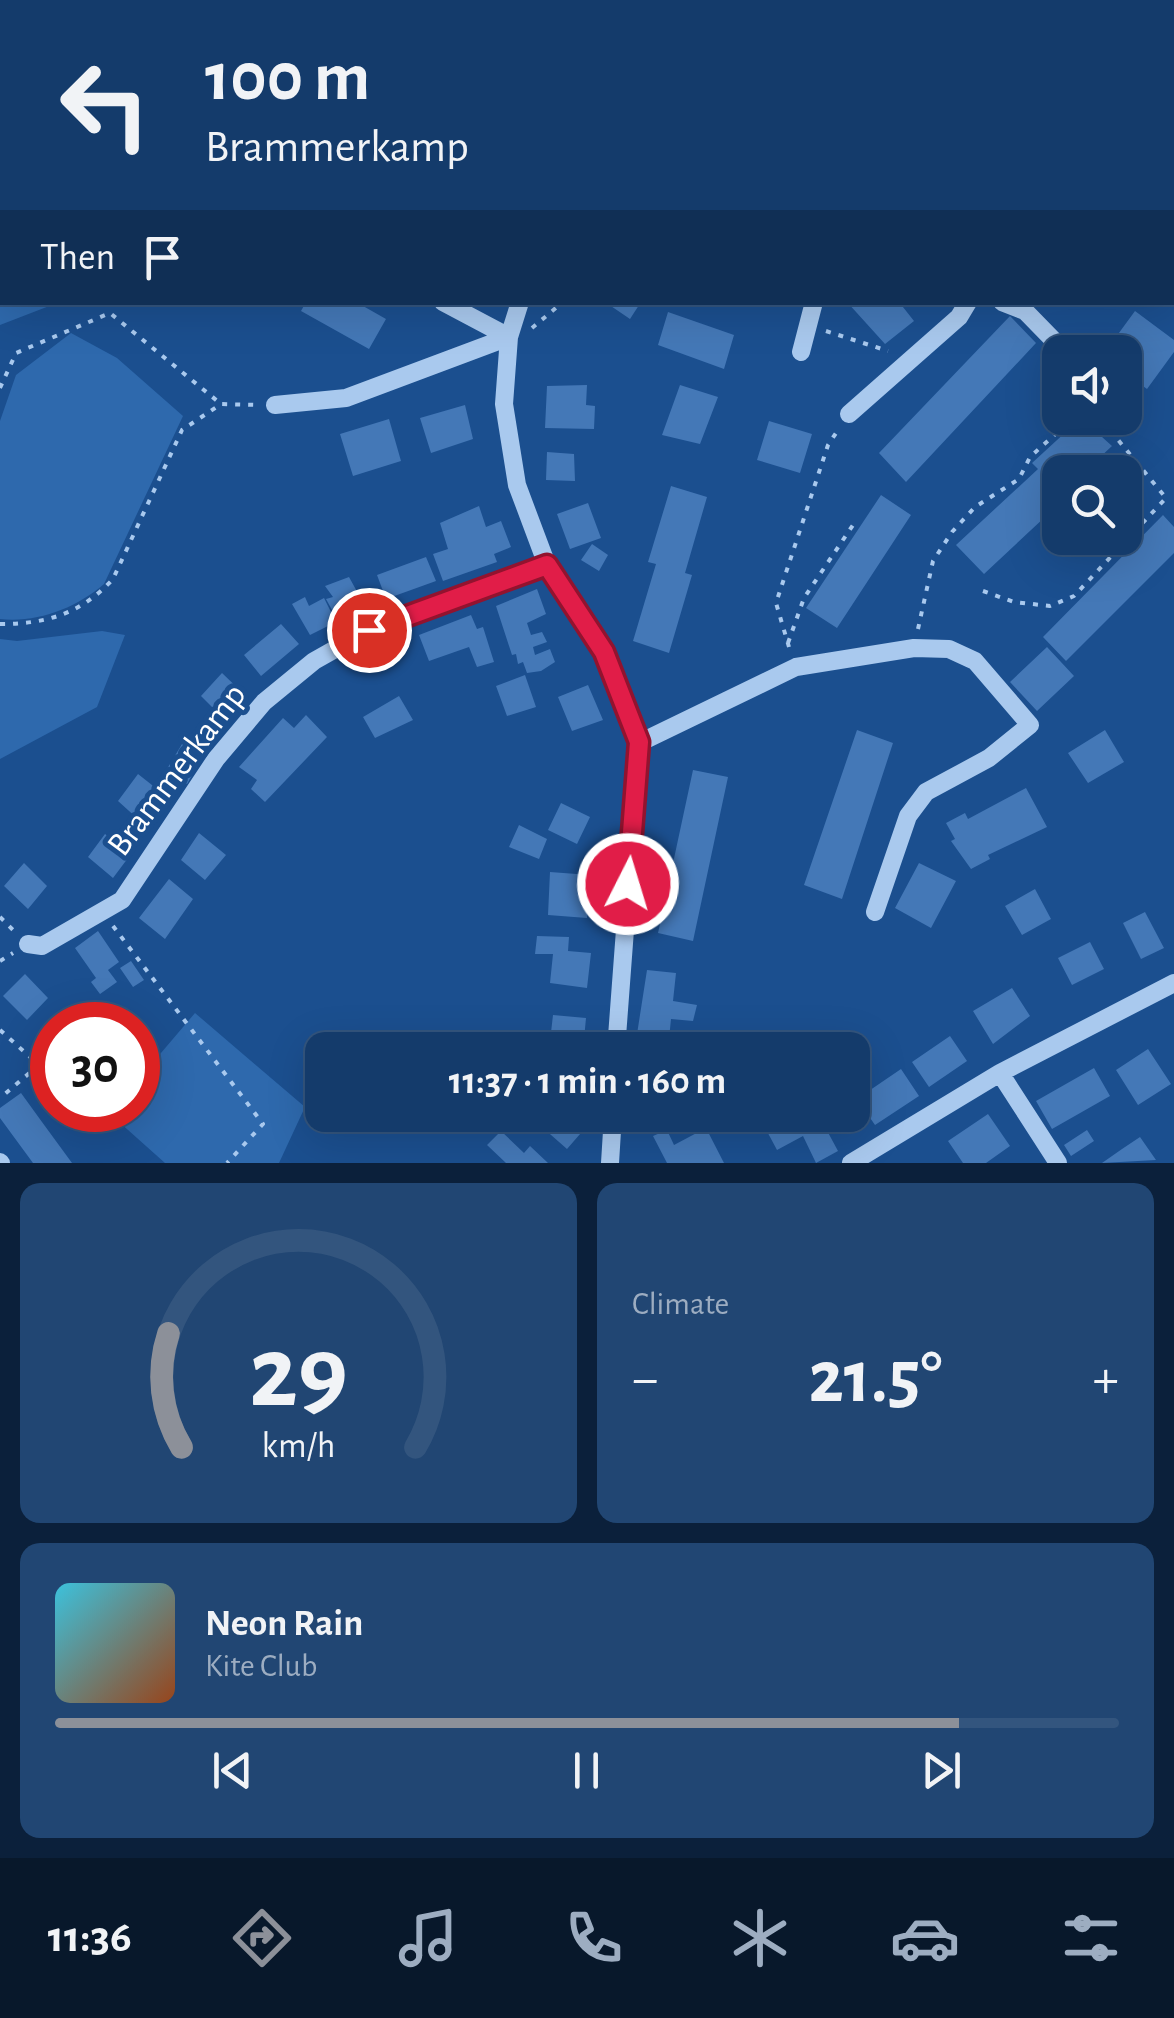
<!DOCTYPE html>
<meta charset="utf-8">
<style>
body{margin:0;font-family:"Alegreya Sans",sans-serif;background:#214673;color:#f1f3f6;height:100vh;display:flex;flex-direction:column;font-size:38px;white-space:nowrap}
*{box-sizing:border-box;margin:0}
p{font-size:32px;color:#9dadc1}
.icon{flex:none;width:55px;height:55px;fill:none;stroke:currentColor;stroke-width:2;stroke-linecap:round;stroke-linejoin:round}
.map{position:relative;height:1163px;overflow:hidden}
.drawer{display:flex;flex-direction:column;gap:20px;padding:20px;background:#0b203b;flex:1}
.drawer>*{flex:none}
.banner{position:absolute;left:0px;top:0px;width:1175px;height:305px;box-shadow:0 10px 40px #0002,0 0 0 2px #33557e;background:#143b6b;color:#f1f3f6;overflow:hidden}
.controls{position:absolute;left:1042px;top:335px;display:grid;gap:20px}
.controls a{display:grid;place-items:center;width:100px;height:100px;border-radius:20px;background:#143b6b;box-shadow:0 10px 40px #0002,0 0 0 2px #33557e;font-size:50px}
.speed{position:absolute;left:30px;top:1002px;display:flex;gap:20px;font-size:50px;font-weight:700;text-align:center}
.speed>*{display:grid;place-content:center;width:130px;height:130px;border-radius:50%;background:#143b6b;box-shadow:0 10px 40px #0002,0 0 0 2px #33557e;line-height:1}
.speed .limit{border:15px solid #d22;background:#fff;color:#111}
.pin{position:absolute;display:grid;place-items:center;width:85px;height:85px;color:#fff;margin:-42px;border:5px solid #fff;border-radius:50%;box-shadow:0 2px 10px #0007}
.me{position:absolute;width:110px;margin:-55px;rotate:5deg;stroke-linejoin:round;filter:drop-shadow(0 0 8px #0008)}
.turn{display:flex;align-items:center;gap:35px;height:210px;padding:0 40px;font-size:45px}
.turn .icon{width:130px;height:130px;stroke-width:2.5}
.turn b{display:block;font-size:70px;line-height:85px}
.then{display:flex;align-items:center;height:95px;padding:0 40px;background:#0003;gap:20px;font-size:38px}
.big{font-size:75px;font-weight:700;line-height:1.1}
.drawer .widget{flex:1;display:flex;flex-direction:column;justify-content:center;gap:15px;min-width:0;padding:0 35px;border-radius:20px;background:#214673}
.drawer .dial{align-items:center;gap:0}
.dial svg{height:260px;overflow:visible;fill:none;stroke:#33557e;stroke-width:7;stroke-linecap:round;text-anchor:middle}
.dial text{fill:#f1f3f6;stroke:none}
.song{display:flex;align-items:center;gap:30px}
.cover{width:120px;height:120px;border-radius:15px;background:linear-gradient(135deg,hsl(190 70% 55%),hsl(20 70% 35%))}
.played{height:10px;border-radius:5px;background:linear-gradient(90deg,#8c9099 85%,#33557e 85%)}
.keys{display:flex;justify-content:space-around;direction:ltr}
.heat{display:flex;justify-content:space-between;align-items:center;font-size:55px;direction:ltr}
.drawer .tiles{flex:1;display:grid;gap:20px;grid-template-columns:1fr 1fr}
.widget:last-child{grid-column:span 2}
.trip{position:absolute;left:305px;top:1032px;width:565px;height:100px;border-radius:20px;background:#143b6b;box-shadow:0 10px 40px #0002,0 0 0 2px #33557e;font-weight:700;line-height:100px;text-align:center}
.tab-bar{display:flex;height:160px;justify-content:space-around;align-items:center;background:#08182b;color:#9dadc1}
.tab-bar .icon{width:70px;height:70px}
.tab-bar .active{color:#8c9099}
.tab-bar b{font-size:45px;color:#f1f3f6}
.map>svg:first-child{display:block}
</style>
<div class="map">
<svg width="1174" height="1163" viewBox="0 0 1174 1163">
<rect width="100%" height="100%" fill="#1b4f8f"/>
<path fill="#2e69ad" d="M0,208L2,302L57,303L0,325Z
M71,333L117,358L183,416L104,584C76,608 38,623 0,619V421L16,375Z
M102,631L125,635L97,707L0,759V639L17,641Z
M195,1013L305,1107L279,1163H165L109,1113L138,1110V1080Z"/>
<path fill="#4478b7" d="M306,302H356L386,319L369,349L301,311Z
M605,302H641L630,319Z
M847,302H899L914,321L885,344Z
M1135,311L1174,340V352L1147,389L1125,373V352H1105Z
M668,312L734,335L724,369L658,345Z
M1010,316L1036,343L906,482L879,453Z
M587,385L586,405L595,406L594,429L545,428L547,386Z
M680,385L718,397L700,444L662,435Z
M465,405L473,439L431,453L420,418Z
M1081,418L1112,446L1084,472H1060V503L984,574L956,545L1038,469L1032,463Z
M389,419L401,461L353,476L340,434Z
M769,421L812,434L800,473L757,460Z
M547,452L574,454L575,481L546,480Z
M671,486L707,497L685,573L692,575L669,653L633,641L656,564L648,562Z
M881,495L911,515L837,628L806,608Z
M588,503L601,538L570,549L557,514Z
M479,506L486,527L501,521L511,547L494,554L497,562L443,581L433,554L448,549L440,523Z
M1163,515L1174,527V553L1066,661L1043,637Z
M592,544L608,555L599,571L581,560Z
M426,557L436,581L386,599L377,575Z
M349,577L365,606L338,621L326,599L333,597L325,586Z
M537,589L546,614L527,623L531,635L542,632L547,642L533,647L535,655L550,649L555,662L541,671L527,673L523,662L518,664L516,654L512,655L496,606Z
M305,597L309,606L324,598L336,622L310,635L292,604Z
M471,615L477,629L483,627L494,662L477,667L469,647L429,661L419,635Z
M281,624L299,644L261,676L244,655Z
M1047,647L1074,676L1037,711L1010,682Z
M222,673L248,698L225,720L201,696Z
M525,675L536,707L507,716L496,686Z
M588,685L603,720L572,731L558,697Z
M399,696L413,720L375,738L363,717Z
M306,715L327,737L265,802L251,789L257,780L239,767L283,718L294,728Z
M857,730L893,743L842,899L804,885Z
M1105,730L1124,762L1088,783L1068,753Z
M188,734L208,747L187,784L167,769Z
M693,770L728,777L693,941L658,933Z
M138,774L171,800L149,829L118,801Z
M1026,788L1047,827L988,855L990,859L971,869L951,841L955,839L946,823L965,813L968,819Z
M561,803L590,817L577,844L548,830Z
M519,825L547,839L539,859L509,847Z
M199,833L226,855L205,880L181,860Z
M105,834L131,854L113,878L88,857Z
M24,863L47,886L28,909L4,886Z
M919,863L956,881L931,928L895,908Z
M550,872L590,875L587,918L548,915Z
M169,879L193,899L165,939L139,918Z
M1035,889L1051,919L1022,935L1005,906Z
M1145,912L1164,948L1141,959L1123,923Z
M98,931L119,962L108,970L117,982L100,994L91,982L96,978L75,948Z
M537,936L569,937L568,951L591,953L587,988L550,983L553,954H535Z
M1090,942L1104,969L1072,985L1058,958Z
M131,961L144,980L133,987L120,968Z
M647,970L676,973L673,1001L697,1005L693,1021L671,1019L668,1049L635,1047Z
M25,974L48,998L27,1020L3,996Z
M1012,988L1030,1016L993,1044L973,1011Z
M553,1015L586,1018L583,1050H549Z
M950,1036L967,1061L929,1087L912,1062Z
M1148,1049L1171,1084L1138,1105L1116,1070Z
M1094,1068L1110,1096L1052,1129L1036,1101Z
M901,1069L919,1096L875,1125L857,1099Z
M21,1093L42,1122L72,1163H33L0,1118V1108Z
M988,1114L1010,1146L986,1163H963L948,1141Z
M538,1115H575L587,1126L567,1149L534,1120Z
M770,1115H843L824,1125L838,1151L816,1163L803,1136L777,1150L761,1120Z
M706,1128L724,1163H667L653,1136L667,1130L674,1145Z
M1087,1130L1094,1141L1071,1156L1064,1145Z
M501,1131L524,1153L530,1146L548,1163H506L487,1145Z
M1140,1137L1156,1160L1102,1163L1122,1149Z"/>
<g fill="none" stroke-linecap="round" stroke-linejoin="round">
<path stroke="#a9c9ee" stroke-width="4" stroke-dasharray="5 8" stroke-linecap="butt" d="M532,328L563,302
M826,331L888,351
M0,388L16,353L110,313L221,404
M983,591L1014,602L1050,606L1074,596L1166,498L1100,418
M0,624C46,624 81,614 113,579L182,430L221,404L258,405
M918,629L933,561L952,532L975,507L1019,479L1030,457L1073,418
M788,643L804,598L853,525
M789,647L776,603L828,445L838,430
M0,917L15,932
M113,926L263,1124L227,1163
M0,961L13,953
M0,1030L39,1065L0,1098"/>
<path stroke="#a9c9ee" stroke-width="18" d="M88,0V2
M367,0L370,2
M1114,0L1117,2
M1172,74L1174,71
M1172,150L1174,151
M1172,287L1174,284
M443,302L509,337
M520,302L509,337L504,404L517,485L547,565L604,652L639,743L616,1050
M1002,302L1025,311L1065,352
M801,352L814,302
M275,405L346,398L509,337
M849,414L959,317L968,302
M639,743L796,667L914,648L949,649L975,661L1030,725L989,758L926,792L908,816L875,912
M28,944L42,946L122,900L216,759L264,702L314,661L369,630L547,565
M1000,1073L1058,1163
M0,1162L1,1163
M610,1163L613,1115
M851,1163L1000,1073L1174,983"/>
</g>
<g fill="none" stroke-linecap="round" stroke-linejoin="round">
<defs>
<path id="route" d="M369,630L547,565L604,652L639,742L628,884"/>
</defs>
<use href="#route" stroke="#92132f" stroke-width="25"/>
<use href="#route" stroke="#e11d48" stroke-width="18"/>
</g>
<g text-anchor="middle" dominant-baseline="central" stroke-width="10" stroke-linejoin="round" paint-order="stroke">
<g font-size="35" fill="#fff" stroke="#1b4f8f">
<text transform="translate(177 770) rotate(-53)">Brammerkamp</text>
</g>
</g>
</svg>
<div class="controls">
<a><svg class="icon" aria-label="sound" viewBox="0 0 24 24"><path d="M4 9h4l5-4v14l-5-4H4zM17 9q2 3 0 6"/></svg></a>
<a><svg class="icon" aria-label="search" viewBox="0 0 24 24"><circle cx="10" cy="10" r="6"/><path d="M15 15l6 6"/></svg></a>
</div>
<div class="speed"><div class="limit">30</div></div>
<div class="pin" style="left:369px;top:630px;background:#d93025"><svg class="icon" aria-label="arrive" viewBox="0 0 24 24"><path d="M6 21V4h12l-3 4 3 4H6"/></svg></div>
<svg class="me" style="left:628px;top:884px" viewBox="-20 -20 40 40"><circle r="17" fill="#e11d48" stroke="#fff" stroke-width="3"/><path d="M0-11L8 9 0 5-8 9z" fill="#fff"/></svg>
<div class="trip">11:37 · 1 min · 160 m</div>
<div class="banner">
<div class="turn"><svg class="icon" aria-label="left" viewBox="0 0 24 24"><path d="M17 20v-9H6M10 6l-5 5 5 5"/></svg><div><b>100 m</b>Brammerkamp</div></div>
<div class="then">Then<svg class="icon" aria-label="arrive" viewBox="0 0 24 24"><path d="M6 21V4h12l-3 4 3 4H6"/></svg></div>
</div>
</div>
<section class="drawer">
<div class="tiles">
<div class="widget dial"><svg viewBox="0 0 100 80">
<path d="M14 69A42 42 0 1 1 86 69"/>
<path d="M14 69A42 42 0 0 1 10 34" stroke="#8c9099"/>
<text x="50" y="56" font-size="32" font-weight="700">29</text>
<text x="50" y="72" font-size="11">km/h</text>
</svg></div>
<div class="widget"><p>Climate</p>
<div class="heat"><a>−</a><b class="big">21.5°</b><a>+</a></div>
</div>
<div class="widget">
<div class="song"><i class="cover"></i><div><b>Neon Rain</b><p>Kite Club</p></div></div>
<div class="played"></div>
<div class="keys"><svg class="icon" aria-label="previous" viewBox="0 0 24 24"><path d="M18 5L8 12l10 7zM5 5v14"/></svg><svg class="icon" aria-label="pause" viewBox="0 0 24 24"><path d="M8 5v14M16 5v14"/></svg><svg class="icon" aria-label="next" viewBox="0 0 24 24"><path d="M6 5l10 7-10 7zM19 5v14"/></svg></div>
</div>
</div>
</section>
<nav class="tab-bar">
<b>11:36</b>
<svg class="icon active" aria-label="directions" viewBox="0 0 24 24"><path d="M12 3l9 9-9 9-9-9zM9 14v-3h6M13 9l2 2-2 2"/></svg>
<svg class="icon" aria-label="music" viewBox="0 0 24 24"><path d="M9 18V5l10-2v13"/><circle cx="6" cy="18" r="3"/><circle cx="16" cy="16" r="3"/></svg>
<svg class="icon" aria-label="phone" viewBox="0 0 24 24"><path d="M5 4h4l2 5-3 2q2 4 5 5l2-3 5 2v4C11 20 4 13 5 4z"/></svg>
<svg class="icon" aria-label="climate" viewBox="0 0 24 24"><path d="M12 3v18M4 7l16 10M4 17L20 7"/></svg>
<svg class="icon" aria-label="car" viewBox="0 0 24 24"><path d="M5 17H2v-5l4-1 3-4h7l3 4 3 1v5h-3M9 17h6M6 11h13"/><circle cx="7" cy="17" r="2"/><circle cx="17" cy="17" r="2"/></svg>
<svg class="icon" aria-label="filters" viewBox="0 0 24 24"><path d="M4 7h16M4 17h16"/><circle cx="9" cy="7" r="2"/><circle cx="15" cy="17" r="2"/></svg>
</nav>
